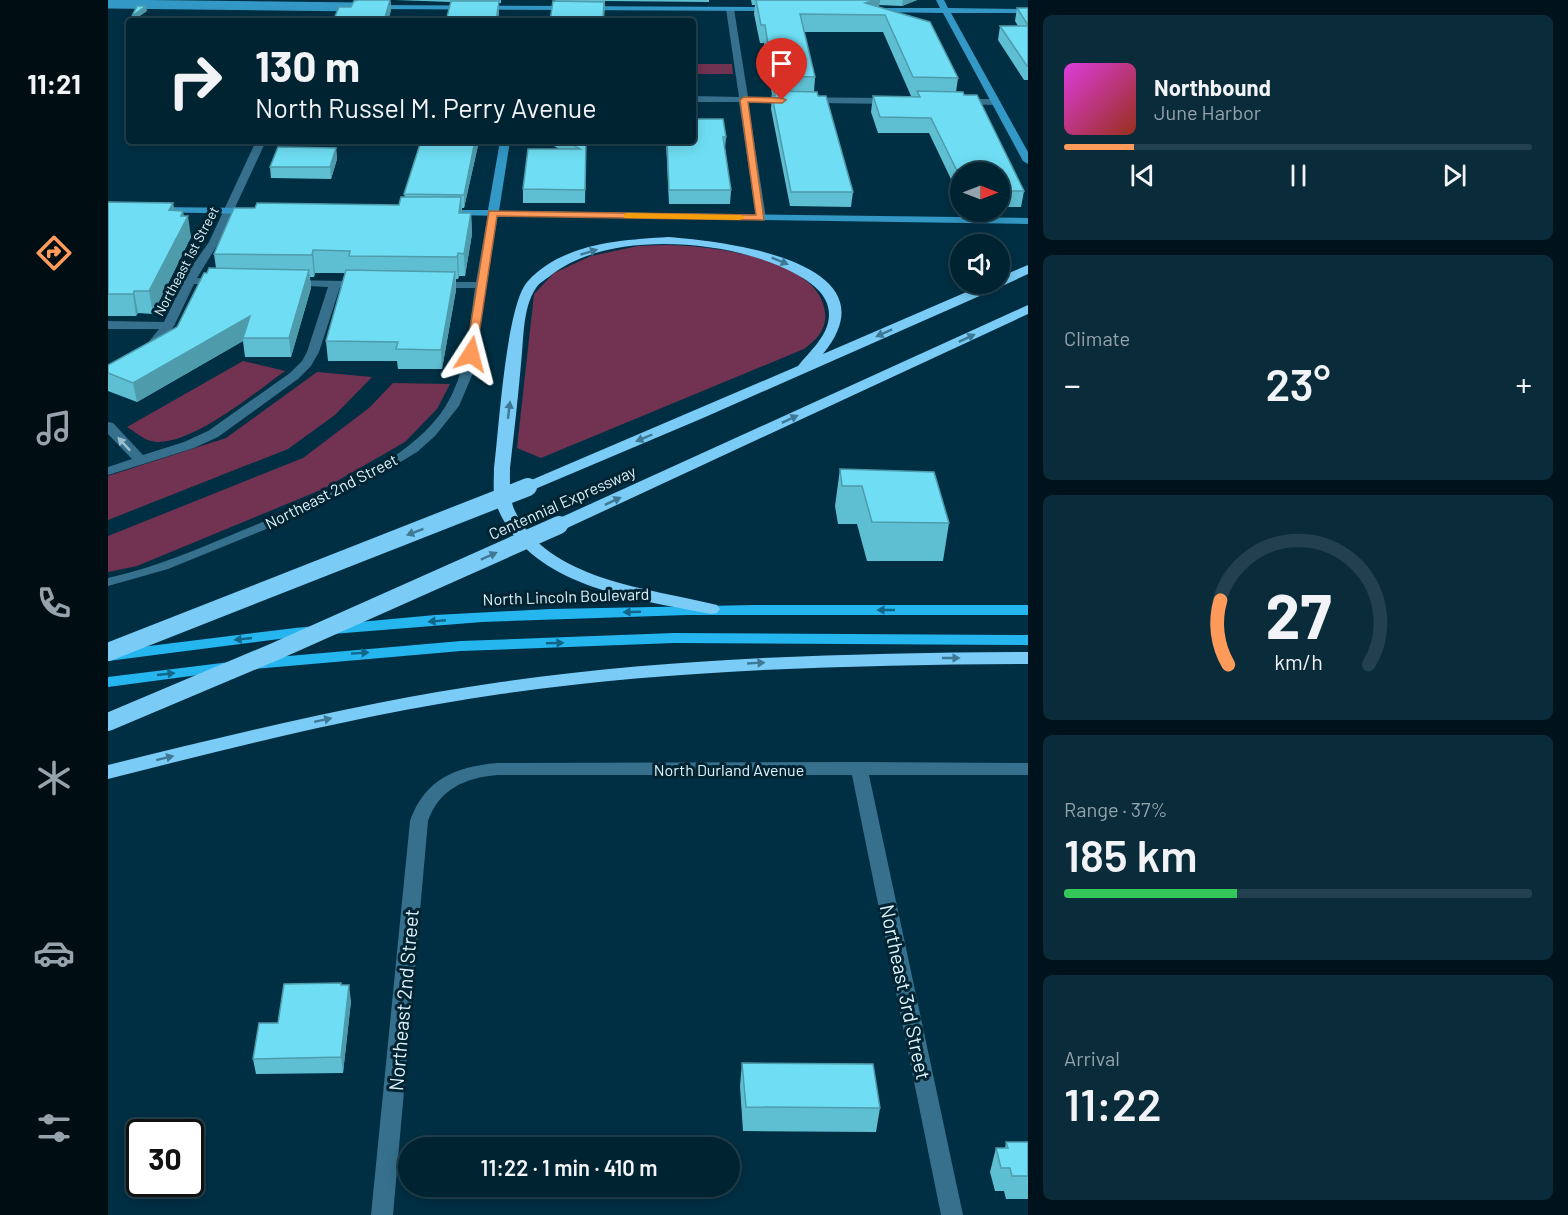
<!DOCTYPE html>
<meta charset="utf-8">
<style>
body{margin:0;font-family:Barlow,sans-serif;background:#0a2b3a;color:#f1f3f6;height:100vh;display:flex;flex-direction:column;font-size:22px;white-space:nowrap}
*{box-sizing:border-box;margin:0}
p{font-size:20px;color:#95a4ac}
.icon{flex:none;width:33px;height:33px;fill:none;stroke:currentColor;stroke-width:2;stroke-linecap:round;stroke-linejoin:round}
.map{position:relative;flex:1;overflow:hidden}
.side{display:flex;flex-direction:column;gap:15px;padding:15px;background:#00131c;width:540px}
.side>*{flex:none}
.guide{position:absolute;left:18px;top:18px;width:570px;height:126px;border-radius:6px;box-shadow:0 3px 15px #0003,0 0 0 2px #22404d;background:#002332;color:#f1f3f6;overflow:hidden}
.needle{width:39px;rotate:90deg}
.controls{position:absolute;left:842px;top:162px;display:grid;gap:12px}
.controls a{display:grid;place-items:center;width:60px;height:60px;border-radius:50%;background:#002332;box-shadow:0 3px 15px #0003,0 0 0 2px #22404d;font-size:30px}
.speed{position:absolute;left:18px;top:1119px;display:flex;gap:12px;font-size:30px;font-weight:700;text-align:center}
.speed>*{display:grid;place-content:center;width:78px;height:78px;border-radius:50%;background:#002332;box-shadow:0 3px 15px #0003,0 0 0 2px #22404d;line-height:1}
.speed .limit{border:3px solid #111;border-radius:9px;background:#fff;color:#111}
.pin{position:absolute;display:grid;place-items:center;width:51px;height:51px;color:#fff;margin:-62px -26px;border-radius:50% 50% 50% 0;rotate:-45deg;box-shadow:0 0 6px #0007}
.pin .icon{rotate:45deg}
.me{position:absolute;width:66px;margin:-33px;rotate:9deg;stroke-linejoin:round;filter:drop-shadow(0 0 4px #0008)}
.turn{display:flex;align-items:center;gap:21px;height:126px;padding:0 30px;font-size:27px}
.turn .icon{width:78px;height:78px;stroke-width:2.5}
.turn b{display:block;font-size:42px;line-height:51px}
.big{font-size:45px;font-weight:600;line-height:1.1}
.side .tile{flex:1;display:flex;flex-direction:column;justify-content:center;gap:9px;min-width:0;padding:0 21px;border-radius:9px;background:#0a2b3a}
.side .dial{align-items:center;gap:0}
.dial svg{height:156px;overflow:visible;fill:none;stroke:#22404d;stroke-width:7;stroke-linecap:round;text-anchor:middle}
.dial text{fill:#f1f3f6;stroke:none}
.song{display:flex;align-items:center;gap:18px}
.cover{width:72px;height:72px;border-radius:9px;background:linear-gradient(135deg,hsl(300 70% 55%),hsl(10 70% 35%))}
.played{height:6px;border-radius:3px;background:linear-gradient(90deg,#ff9b5a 15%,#22404d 15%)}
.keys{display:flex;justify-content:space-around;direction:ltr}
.heat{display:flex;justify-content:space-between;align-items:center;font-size:33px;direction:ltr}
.charge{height:9px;border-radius:4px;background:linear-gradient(90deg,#34c759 37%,#22404d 0)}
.trip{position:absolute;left:290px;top:1137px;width:342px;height:60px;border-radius:30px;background:#002332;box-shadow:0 3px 15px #0003,0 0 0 2px #22404d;font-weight:600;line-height:60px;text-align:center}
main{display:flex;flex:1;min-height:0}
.menu{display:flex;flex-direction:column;width:108px;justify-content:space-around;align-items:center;background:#000e14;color:#95a4ac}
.menu .icon{width:42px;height:42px}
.menu .selected{color:#ff9b5a}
.menu b{font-size:27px;color:#f1f3f6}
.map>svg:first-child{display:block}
</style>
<main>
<nav class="menu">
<b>11:21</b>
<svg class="icon selected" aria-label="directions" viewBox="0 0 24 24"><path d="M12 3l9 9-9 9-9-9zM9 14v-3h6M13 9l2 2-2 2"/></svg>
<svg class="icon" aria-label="music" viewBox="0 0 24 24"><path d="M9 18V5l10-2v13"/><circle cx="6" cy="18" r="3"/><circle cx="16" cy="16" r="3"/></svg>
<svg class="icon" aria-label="phone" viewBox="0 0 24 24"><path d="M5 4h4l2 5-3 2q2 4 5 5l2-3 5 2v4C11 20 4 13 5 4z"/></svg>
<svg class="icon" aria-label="climate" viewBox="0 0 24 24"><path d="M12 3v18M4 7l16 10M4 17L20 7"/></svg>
<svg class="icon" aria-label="car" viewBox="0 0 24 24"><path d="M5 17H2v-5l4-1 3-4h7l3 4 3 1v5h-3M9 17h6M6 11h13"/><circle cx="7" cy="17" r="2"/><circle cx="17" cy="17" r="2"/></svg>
<svg class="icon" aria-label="filters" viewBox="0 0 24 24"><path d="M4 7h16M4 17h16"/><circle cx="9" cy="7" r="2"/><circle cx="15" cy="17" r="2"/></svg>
</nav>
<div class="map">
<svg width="920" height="1215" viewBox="0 0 920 1215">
<rect width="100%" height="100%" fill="#002f43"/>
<path fill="#723251" d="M585,64H624L625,74H585Z
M557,245C598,245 705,257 716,307C721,326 711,338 696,349L433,458L409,448L426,294L446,273L483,256L530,246Z
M135,361L177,371C149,391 79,450 43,441C35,439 26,431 19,427Z
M209,372L264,377L227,415L180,449L0,520V476L118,438Z
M285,383L342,384L329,409L297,442L215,489L29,566L0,572V536L195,458L261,408Z"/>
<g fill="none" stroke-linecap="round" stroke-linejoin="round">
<path fill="#37708d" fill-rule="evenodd" d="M622,7L626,9L640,97L783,98L788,101L783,104L640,102L658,218L653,221L648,218L631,102H585V96L631,97L618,9Z
M852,99H888L893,102L888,105L849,104V100Z
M148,141H158L111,242L89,278L114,280V284H86L66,326L45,352L41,353L35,349L51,329H0V321L56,322L80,272L101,242Z
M385,210L390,213L365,373L351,406L327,436L309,452L263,480L188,517L60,569L0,586V578C46,568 90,549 133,531C195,505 301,465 337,407C359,373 361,328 367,288H329L323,285L329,282H368L380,213Z
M182,280L236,281L242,284L232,287L211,352L203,366L190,379L110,437L86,448L0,475V467L24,459L0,434V422L5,423L35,455L76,442L100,431L182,373L194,361L199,352L220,287L178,285V281Z
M751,762L920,763V775H761L855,1215H833L744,775H389C357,778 331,789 320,821L285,1215H263L302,821C317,779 347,767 389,763Z"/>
<path fill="#3398c5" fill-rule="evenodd" d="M828,0H836L840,8L920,9V13H843L920,152V164L915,161L835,13L762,12L758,10L762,8H832Z
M261,5L666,7L670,9L666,11L264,9H261Z
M392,141H402L391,211L920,218V224L338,215L337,213L342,210H380Z
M45,207L144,208L149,211L144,214L41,212L40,210Z"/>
<path fill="#25b6f0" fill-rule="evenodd" d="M647,605H920V615H579L374,622L187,637L0,661L1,651L187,628L327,615L442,609Z
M566,633L920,635V645L566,643L353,651L146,669L138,664L146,659L353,641Z
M122,662L130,667L128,670L0,687V677Z"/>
<path fill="#7accf6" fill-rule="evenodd" d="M560,237C617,241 790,262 715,354L877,284H891V277L920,265V274L892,287L595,418L420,492L414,490L412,487L414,484L690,366C702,351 720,336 721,316C722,295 703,282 686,273C623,239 500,229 442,276C437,280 431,283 428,288C414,309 416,340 413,364C410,398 406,433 402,468C402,481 401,496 406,509C438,581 542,588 609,605L612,609L609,613L603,614C529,599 424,588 390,509C384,496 386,481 386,468C391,430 398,304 420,281C455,243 513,240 560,237Z
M920,305V314L457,529L451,530L443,525L445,521Z
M920,652V664C744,665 568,669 393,694C260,713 130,746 0,779V765C130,733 260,701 393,682C568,657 744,653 920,652Z"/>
<path stroke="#3398c5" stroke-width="9" d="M0,4L252,7"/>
<path stroke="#7accf6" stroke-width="18" d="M0,652L420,487
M0,722L166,652L451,525"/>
</g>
<path fill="#5fbfd2" d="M287,0H393V3H391V12L390,21H338L343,2Z
M447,0H601V2L497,1L496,21H442Z
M643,0H809L794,6L771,5V7L850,78L848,92L916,191L913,207H891V172H852V198L821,133H770L763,112L765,96H809H803L775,32H696L707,77L706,92L710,96L745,192L743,207L682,206L663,109L664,96L666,95H664L656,43H652L646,14L647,5H644Z
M909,8H920V80H916L890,40L892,26H910L907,21Z
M618,137L617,148L623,190L622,204H561L558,141H585Z
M313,141H371L356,208H354V213H363L364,234L357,276H351L350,279H348V290L334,369H290L289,361H220L218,341L237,273H207L206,277H202L203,288L183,357H137L135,341L29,402L0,391V365L69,327L99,273L108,268L106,254L147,208L291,205L297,197L296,194Z
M438,141H478L477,203H415V189L451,149Z
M228,148L229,159L223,179L163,178L162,167Z
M0,202L65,203L66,210L76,216L83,237L45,314L30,313L28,316H0Z
M732,469L841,523L835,561H759L749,524H730L727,506Z
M234,985L243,1001L235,1073L148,1074L145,1059L170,1023Z
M634,1063L772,1108L768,1132L635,1131L632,1086Z
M898,1142H920V1199H898L896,1191H887L882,1172L888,1148H897Z"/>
<path fill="#4e9bab" d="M283,0V11L280,21H276Z
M766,0H772L770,15L757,3Z
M795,0H809L794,6Z
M391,1V12L390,21H388Z
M496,2V21H486Z
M38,6L39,11L25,21L24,16Z
M367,141H371L356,208V195Z
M228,148L229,159L223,179L222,167Z
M353,197L354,219L351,213Z
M65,203L68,224L61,210Z
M75,211L77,221L80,216L83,237L45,314L41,291Z
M363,213L364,234L357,276L356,254Z
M205,250L207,273L206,277L204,255Z
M350,253L351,276L350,279L349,257Z
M201,270L203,288L183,357L181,338Z
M347,272L348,290L334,369L333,350Z
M26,291L30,313L28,316L25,294Z
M142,316L135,338V341L29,402L25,383Z
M241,985L243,1001L235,1073L233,1057Z"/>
<path fill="#6fdef4" stroke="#4e9bab" stroke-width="1.5" d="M251,0H282L276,21H225L231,7H243L246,1Z
M648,0H766L757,3L822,22L850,78L805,77L777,15L692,14L707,77L665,76L657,25H653Z
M343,1H391L388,21H338Z
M445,1L496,2L495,19L486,21H442Z
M29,6H38L24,16Z
M909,8H920V25Z
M892,26H920V66H919Z
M666,91L709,92L710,96H718L745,192H683L664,96H667Z
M809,91L855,92L856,95H869L916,191H891V172H852V177L823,118L772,117L765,96L812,97Z
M585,119H615L618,137H615L623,190H561L559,141H585Z
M313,141H367L356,195L296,194Z
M459,141H478L477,190L415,189L420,149H472Z
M170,147L228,148L222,167H162Z
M293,197H353L351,213H363L356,254L350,253L349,257L241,256L242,251L205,250L204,255L106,254L126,208H147L149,203L291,205Z
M0,202L65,203L61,210L75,211L73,216H80L41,291H26L25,294H0Z
M101,268L201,270L181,338H135L142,316L25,383L0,373V365L69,327L96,273H99Z
M238,270L347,272L333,350L288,349L290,342L218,341Z
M732,469L826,472L841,523L764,522L754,486H734Z
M233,983V985H241L233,1057L145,1059L151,1023H170L176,984Z
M634,1063L765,1064L772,1108L638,1107Z
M898,1142H920V1176H904L902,1168H893L888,1148H900Z"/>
<defs><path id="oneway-solid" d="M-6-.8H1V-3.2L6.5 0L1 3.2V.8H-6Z" transform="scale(1.5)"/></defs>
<g fill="#3e7894">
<use href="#oneway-solid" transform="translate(481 252) rotate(-17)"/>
<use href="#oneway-solid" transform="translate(672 261) rotate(22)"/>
<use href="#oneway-solid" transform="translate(776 333) rotate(156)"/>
<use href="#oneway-solid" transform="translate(859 338) rotate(-25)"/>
<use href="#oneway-solid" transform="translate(401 410) rotate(-83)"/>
<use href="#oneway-solid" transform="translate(682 419) rotate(-25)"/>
<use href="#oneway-solid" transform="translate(536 438) rotate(157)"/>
<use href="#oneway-solid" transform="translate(505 501) rotate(-25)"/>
<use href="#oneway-solid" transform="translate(307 532) rotate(159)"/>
<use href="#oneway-solid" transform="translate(381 556) rotate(-24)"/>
<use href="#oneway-solid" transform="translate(843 658)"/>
<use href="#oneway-solid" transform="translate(648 663) rotate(-3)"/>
<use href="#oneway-solid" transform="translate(215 720) rotate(-12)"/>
<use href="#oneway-solid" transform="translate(57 758) rotate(-14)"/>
</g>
<use fill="#9cbfd0" href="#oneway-solid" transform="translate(16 444) rotate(-133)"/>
<g fill="#168">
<use href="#oneway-solid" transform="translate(778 610) rotate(-180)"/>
<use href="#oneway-solid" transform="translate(524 612) rotate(178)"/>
<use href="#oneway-solid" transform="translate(329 621) rotate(175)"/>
<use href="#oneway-solid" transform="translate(135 639) rotate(174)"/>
<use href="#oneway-solid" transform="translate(447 643) rotate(-2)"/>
<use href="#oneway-solid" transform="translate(252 653) rotate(-4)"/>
<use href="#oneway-solid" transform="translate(58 674) rotate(-6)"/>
</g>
<path fill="#ff9b5a" stroke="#a6653a" stroke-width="1.5" d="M636,97L674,98L678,100L674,103L640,102L656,220L389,216L368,354L363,357L359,356L358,354L381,211L648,215L632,100Z"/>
<path fill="#f59e0b" d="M519,213L632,215L637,217L632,220L516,218V214Z"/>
<g text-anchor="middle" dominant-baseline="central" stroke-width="6" stroke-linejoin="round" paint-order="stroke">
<g font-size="14" fill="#e0f3fd" stroke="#012433">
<text transform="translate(78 261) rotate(-62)">Northeast 1st Street</text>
</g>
<g font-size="16" fill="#e0f3fd" stroke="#012433">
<text transform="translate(223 491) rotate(-27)">Northeast 2nd Street</text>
<text transform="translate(454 502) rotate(-24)">Centennial Expressway</text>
<text transform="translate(458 596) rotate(-2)">North Lincoln Boulevard</text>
<text x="621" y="769">North Durland Avenue</text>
</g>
<g font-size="20" fill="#e0f3fd" stroke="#012433">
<text transform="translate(798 992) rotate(78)">Northeast 3rd Street</text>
<text transform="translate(295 1000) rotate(-85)">Northeast 2nd Street</text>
</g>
</g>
</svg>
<div class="controls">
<a><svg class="needle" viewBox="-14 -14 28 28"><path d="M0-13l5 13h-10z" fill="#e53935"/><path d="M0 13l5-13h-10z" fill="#95a4ac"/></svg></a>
<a><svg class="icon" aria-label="sound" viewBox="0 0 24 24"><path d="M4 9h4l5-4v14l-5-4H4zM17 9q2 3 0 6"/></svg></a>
</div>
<div class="speed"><div class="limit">30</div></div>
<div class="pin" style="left:674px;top:100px;background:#d93025"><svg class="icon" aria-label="arrive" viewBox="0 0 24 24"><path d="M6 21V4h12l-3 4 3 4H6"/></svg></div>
<svg class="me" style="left:363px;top:354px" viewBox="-20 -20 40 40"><path d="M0-17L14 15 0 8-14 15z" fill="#ff9b5a" stroke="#fff" stroke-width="4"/></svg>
<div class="trip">11:22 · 1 min · 410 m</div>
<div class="guide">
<div class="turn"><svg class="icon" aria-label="right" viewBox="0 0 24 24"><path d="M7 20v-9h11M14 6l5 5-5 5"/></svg><div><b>130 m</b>North Russel M. Perry Avenue</div></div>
</div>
</div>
<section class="side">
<div class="tile">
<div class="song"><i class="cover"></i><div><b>Northbound</b><p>June Harbor</p></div></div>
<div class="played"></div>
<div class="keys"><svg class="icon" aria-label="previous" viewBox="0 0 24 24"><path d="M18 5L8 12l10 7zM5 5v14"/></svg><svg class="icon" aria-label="pause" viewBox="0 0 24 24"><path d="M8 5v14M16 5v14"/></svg><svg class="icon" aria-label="next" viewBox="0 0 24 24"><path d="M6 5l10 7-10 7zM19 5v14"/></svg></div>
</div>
<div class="tile"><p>Climate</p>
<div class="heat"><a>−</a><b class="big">23°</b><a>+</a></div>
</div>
<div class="tile dial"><svg viewBox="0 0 100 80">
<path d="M14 69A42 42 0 1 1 86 69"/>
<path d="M14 69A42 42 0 0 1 10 36" stroke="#ff9b5a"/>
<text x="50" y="56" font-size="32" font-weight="700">27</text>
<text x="50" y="72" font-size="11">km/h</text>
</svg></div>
<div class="tile"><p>Range · 37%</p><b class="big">185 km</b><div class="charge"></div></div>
<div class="tile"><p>Arrival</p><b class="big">11:22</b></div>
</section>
</main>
